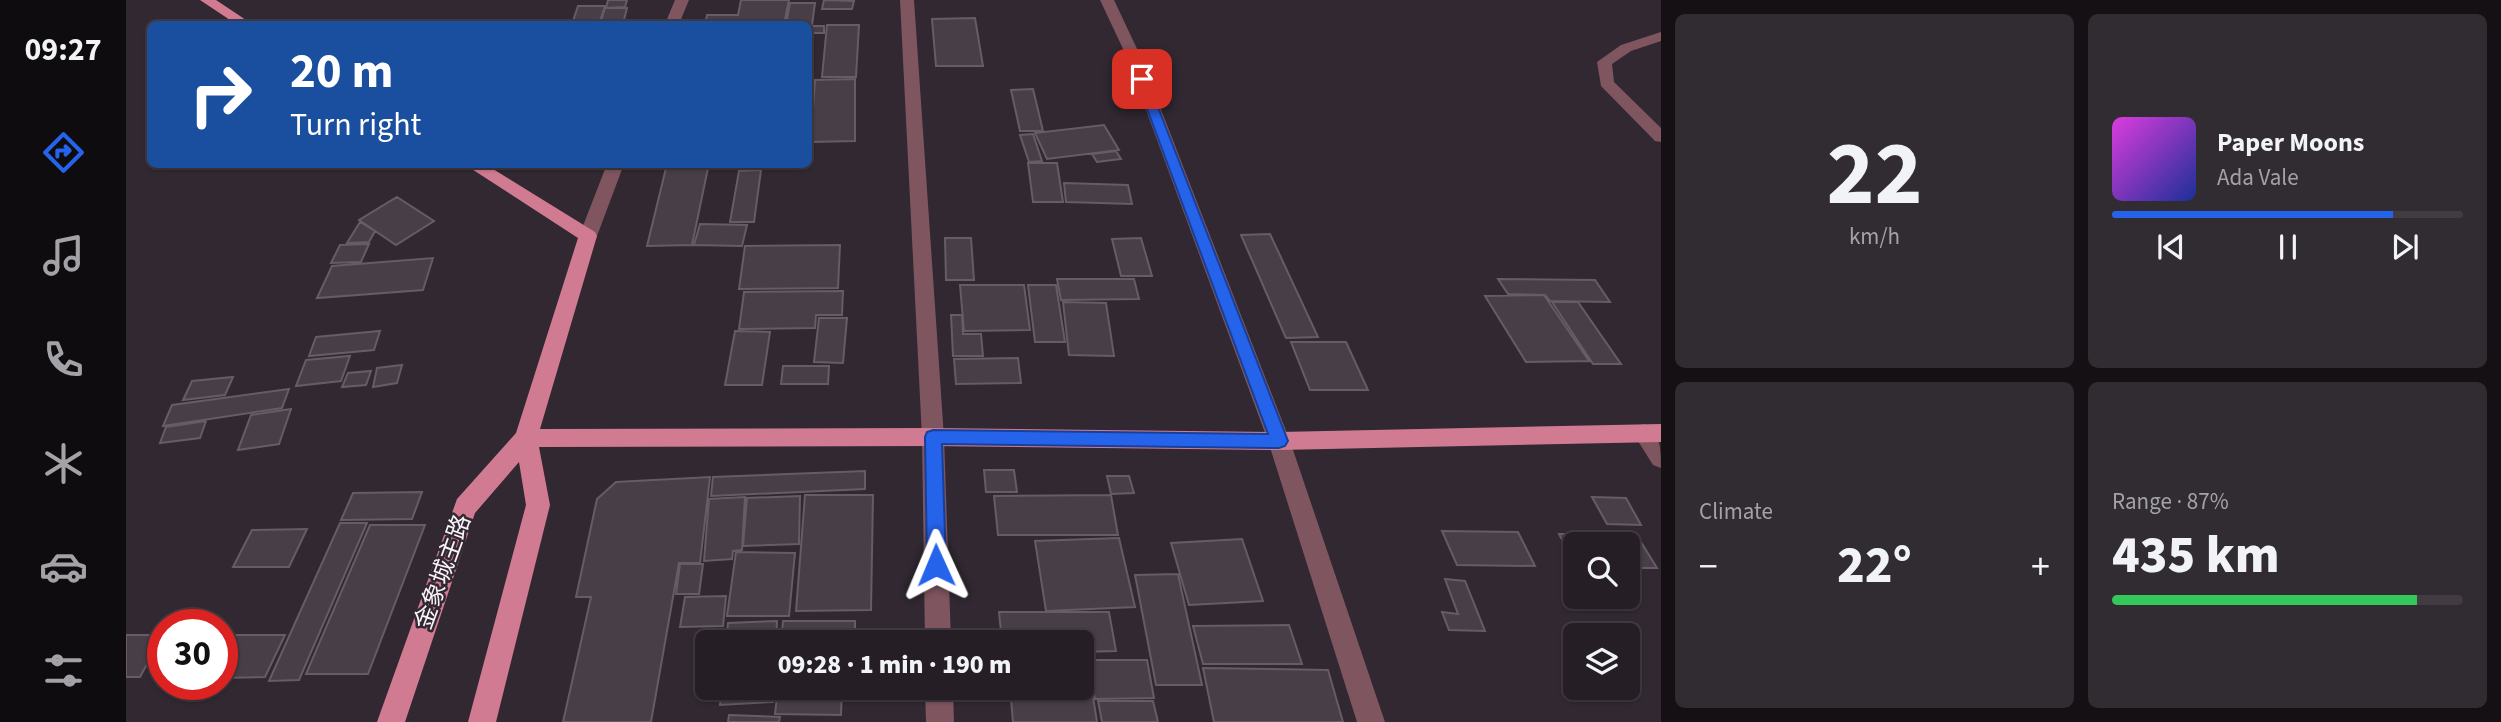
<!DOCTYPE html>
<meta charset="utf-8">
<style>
body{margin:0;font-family:"Source Sans 3","Noto Sans SC",sans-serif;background:#312b32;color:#f1f3f6;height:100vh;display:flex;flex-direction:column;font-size:26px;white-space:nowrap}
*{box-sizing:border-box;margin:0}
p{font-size:23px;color:#a3a2a7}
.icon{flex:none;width:38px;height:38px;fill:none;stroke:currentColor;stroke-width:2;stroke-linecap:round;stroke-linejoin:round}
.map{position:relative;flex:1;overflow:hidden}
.details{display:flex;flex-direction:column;gap:14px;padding:14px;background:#141014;width:840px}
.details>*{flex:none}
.banner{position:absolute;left:21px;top:21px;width:665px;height:147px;border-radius:10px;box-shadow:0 2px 5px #0004,0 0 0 2px #423c42;background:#1a4fa0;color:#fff;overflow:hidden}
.buttons{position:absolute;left:1437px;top:532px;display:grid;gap:14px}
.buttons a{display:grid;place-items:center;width:77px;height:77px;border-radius:10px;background:#251e25;box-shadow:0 2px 5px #0004,0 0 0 2px #423c42;font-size:35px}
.speed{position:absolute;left:21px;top:609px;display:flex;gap:14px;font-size:35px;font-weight:700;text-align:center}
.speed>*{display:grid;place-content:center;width:91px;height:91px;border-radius:50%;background:#251e25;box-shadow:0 2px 5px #0004,0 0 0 2px #423c42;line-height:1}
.speed .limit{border:10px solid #d22;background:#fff;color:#111}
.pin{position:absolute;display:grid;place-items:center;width:60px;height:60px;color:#fff;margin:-30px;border-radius:14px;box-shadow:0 4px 10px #0006}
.me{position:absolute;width:77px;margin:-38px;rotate:359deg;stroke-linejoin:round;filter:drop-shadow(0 0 5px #0008)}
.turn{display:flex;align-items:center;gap:24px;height:147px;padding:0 28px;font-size:32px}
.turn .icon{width:91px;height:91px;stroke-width:2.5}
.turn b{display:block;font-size:49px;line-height:60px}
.big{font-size:52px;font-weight:800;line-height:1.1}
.details .tile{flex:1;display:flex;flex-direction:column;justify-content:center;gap:10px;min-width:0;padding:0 24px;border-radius:10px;background:#312b32}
.details .dial{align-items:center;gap:0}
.dial b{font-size:91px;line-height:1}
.song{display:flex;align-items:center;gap:21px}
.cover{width:84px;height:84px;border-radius:10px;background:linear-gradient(135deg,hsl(300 70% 55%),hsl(230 70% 35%))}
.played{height:7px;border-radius:4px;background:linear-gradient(90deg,#2563eb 80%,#423c42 80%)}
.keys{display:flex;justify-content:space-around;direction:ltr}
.heat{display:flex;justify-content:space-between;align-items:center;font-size:38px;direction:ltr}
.charge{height:10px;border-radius:5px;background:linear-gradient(90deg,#34c759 87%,#423c42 0)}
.details .tiles{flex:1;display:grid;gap:14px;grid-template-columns:repeat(2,1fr)}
.trip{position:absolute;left:569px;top:630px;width:399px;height:70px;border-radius:10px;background:#251e25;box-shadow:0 2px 5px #0004,0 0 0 2px #423c42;font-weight:800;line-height:70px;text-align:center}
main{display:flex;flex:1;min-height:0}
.tabs{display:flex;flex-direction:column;width:126px;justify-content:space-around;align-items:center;background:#0f0c0f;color:#a3a2a7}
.tabs .icon{width:49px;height:49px}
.tabs .on{color:#2563eb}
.tabs b{font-size:32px;color:#f1f3f6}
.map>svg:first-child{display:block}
</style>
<main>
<nav class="tabs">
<b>09:27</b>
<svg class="icon on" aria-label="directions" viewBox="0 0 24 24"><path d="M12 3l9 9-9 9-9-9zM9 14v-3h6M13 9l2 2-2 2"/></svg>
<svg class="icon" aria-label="music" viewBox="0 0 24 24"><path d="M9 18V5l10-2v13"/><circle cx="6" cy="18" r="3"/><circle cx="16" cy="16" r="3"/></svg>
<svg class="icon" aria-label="phone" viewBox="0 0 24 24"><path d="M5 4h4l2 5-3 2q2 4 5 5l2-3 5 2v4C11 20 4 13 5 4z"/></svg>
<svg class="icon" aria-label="climate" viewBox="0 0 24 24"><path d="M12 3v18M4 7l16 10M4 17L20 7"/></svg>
<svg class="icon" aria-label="car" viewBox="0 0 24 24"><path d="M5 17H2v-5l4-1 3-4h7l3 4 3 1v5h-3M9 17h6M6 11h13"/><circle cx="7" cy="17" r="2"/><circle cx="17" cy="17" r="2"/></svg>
<svg class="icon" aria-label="filters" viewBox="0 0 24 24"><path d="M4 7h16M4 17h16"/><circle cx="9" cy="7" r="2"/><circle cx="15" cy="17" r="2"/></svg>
</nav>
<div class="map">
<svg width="1535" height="722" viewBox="0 0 1535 722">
<rect width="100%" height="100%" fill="#312831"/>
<path fill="#483e48" stroke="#665b66" stroke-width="2" d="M482,0H501L499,7L480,8Z
M615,0H663L658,24H579L581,15H612Z
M698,0L728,1L726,9H696Z
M664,3H689L686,25L660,24Z
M452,6H479L473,24H426H446Z
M479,8H501L497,24H474Z
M849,18L857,66H810L806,19Z
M701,25H733L730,77H696Z
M682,26H698V33H682Z
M729,79V141L685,142L689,80Z
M907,89L917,131H894L885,90Z
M978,125L993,150L921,159L909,133Z
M907,134L916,161L903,162L894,135Z
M990,151L995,159L971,162L966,154Z
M902,163H931L937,202H907Z
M540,168H582L566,245L521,246Z
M635,170L628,222H604L613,171Z
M938,183L1002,185L1006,204L940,202Z
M271,197L308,221L270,245L233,220Z
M234,222L249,231L243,242L221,243Z
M574,224L621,225L616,246L568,245Z
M1144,234L1192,337L1160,338L1115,235Z
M819,238H845L848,280H820Z
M1015,238L1026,276H995L986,239Z
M243,244L235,262L205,263L214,245Z
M714,245L712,288L613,289L619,246Z
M307,258L297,290L191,298L206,266Z
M931,279H1008L1013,299L935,300Z
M1372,279L1469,280L1484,302L1424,301L1419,295L1382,294Z
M834,285H898L904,330L838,331Z
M902,285H930L939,342H909Z
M717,291L716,315H690L689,328L613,329L618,292Z
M1418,295L1463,361L1400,362L1359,296Z
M937,302L980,303L988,356L943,355Z
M1426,302H1452L1495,364H1467Z
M825,315H836L837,334H855L857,356H827Z
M693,318H721L717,363L688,362Z
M254,331L248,350L183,356L190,337Z
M609,331L644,332L636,385H599Z
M1165,342H1220L1242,390H1184Z
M224,356L215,381L170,386L180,360Z
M892,358L895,383L830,384L828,359Z
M276,365L271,383L247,387L251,368Z
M657,366H703L702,384H655Z
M245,371L240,385L216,387L222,373Z
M107,377L99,395L57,400L66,381Z
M163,389L156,408L37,426L46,405Z
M165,409L153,444L112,450L125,415Z
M80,421L74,438L34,443L40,427Z
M858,470H888L891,492H860Z
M739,471V489L585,496L587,477Z
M981,476H1003L1008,493L985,494Z
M584,477L574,563H553L525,722H437L465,597H450L471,499L490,482Z
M296,492L286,519L215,520L227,493Z
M679,495H747L745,610L670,611Z
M985,495L992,535H872L868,496Z
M674,496L673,544L617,546L621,498Z
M619,497L616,550L607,551L606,559L578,561L583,499Z
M1466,497L1500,498L1515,525L1481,524Z
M214,523H241L173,680L143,681Z
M244,525H299L242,674H180Z
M181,529L163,567H107L126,530Z
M1316,531L1392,532L1409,566L1331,565Z
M1433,534H1510L1531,568H1502V544H1449V564Z
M993,538L1009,607L920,611L909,541Z
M1116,539L1137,601L1063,605L1045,543Z
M610,552L669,553L663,616H601Z
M554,564H577L573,594H550Z
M1052,574L1076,685H1030L1009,575Z
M1319,579L1339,581L1359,631L1323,630L1316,612L1332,614Z
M600,596L597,626L554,627L559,597Z
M873,612H983L990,651L956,652V642H876Z
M651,621L650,642H600L602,623Z
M657,621H729V642H655Z
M1163,625L1176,664H1077L1067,626Z
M0,635H37L14,677H0Z
M106,635H159L139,677L96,678V655Z
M957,660H1021L1028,698L969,699L966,682H960Z
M1077,668L1202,670L1217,722H1088Z
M956,684H965L971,722H887L884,688H956Z
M596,688H648L647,702L594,705Z
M652,688H716L715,715L649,714Z
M972,701H1027L1032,722H976Z
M603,715L654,717L653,722H602Z"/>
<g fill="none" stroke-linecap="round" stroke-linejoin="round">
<path fill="#7f555f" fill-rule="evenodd" d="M549,0H563L553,24H539Z
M774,0H788L818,437L825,642H799L796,437Z
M974,0H988L1013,53L1164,441L1259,722H1231L1142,441L999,53Z
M1535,32V41L1505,51L1486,64L1488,82L1535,128V142L1529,141L1475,86L1471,62L1495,45Z
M481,164H498L471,236L469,240H455L453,236Z
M1518,424C1535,431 1535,450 1535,468L1527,465L1507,433L1510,426Z
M799,688H827L828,722H800Z"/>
<path fill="#d17b92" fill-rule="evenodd" d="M74,0H90L126,24H110Z
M338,164H359L469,232L471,236L414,429L807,428L1153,432L1535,424V442L1153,450L807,446L413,447L424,505L370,722H342L400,505L393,462L349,513L279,722H251L331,499L390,433L452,238Z"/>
</g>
<path fill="#2563eb" stroke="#184099" stroke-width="2" d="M1011,77L1021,79L1162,441L1159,446L1153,448L816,444L820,565L817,572L810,574L803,572L801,565L799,437L801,432L807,430L1142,434L1010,79Z"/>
<g text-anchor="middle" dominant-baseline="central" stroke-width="5" stroke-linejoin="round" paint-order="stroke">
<g font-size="24" fill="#f9f3f9" stroke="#312831">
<text transform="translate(317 572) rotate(-70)">金象城主路</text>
</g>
</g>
</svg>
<div class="buttons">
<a><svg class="icon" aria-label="search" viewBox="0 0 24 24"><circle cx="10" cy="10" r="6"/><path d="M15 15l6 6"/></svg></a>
<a><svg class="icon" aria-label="layers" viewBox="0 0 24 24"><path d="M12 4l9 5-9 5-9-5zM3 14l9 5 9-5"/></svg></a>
</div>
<div class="speed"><div class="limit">30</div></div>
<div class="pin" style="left:1016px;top:79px;background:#d93025"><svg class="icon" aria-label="arrive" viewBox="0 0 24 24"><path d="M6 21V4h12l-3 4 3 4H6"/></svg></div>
<svg class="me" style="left:810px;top:565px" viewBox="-20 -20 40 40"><path d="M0-17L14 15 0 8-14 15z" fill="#2563eb" stroke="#fff" stroke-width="4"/></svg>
<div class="trip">09:28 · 1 min · 190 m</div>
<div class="banner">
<div class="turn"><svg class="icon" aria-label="right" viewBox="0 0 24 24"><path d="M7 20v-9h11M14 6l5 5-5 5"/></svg><div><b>20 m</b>Turn right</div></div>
</div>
</div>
<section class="details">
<div class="tiles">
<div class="tile dial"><b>22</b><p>km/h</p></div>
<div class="tile">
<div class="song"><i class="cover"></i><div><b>Paper Moons</b><p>Ada Vale</p></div></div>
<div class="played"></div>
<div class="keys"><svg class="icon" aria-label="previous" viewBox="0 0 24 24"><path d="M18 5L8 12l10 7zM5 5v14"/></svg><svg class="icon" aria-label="pause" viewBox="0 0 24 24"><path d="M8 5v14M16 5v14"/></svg><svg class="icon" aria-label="next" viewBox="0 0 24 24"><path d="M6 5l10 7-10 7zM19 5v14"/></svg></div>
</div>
<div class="tile"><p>Climate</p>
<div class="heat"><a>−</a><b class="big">22°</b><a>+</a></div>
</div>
<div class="tile"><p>Range · 87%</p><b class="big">435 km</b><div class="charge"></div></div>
</div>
</section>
</main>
